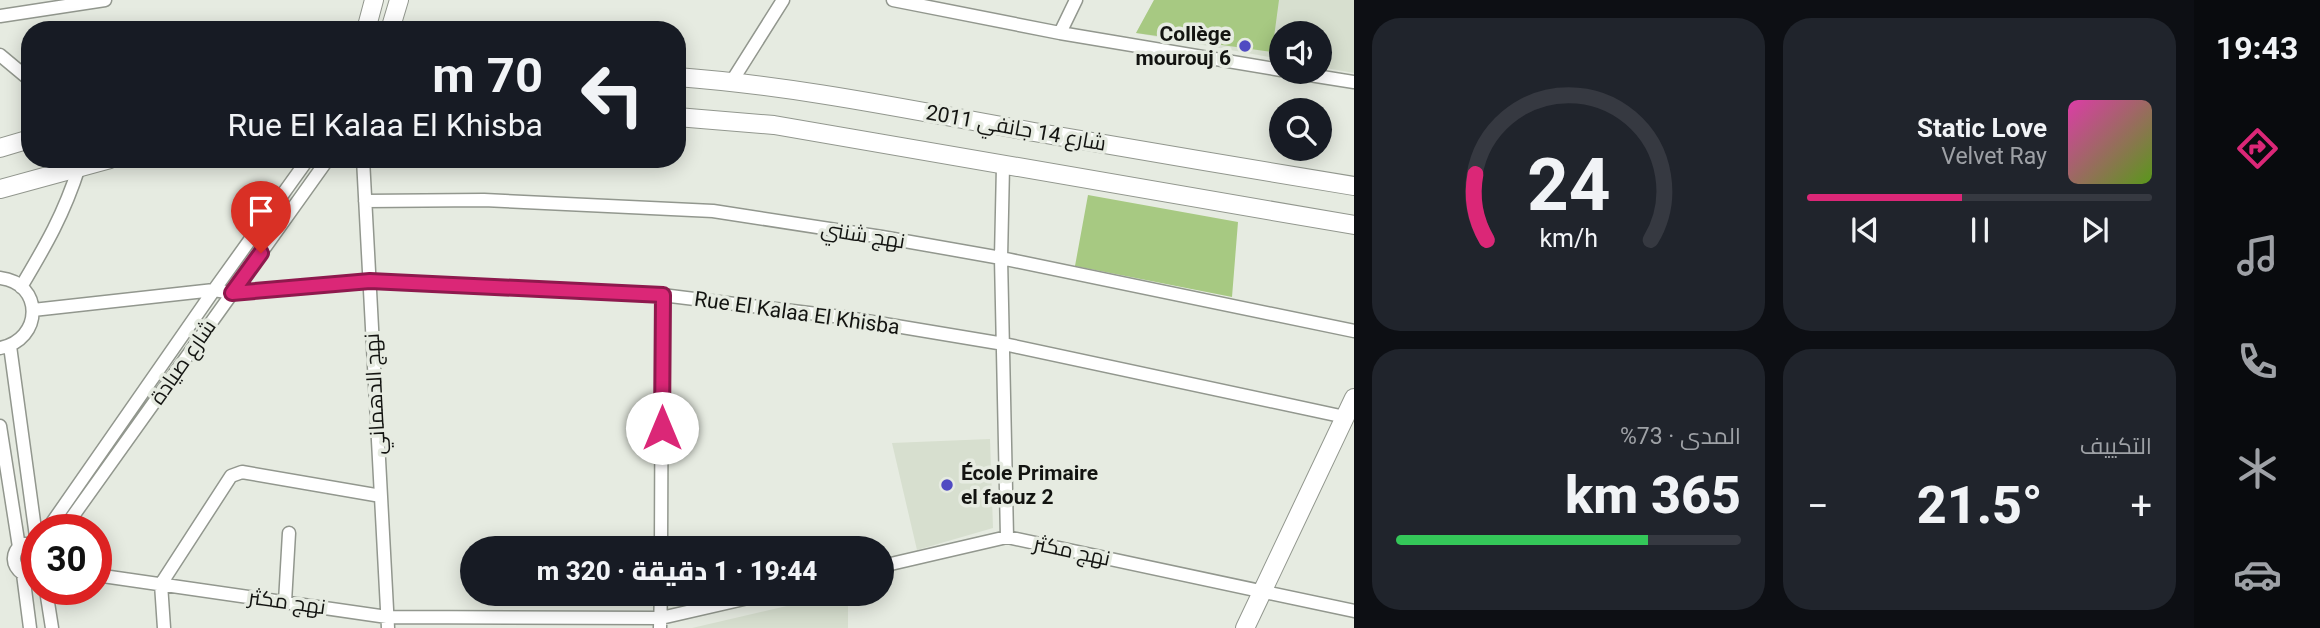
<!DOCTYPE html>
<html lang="ar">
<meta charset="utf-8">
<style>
body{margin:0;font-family:Roboto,Cairo,sans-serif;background:#20242c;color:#f1f3f6;direction:rtl;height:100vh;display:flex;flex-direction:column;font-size:26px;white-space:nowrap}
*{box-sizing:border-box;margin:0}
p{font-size:23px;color:#9ea1a6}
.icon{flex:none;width:38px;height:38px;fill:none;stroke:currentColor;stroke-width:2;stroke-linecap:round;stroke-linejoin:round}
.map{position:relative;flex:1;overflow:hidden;direction:ltr}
.drawer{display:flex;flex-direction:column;gap:18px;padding:18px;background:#0d0f14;width:840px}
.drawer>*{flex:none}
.top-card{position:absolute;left:21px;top:21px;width:665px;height:147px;border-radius:28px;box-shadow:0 4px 18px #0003;direction:rtl;background:#171b24;color:#f1f3f6;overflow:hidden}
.fabs{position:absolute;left:1269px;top:21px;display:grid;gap:14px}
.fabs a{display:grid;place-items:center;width:63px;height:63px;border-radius:50%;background:#171b24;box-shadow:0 4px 18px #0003;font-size:35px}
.speed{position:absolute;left:21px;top:514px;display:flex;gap:14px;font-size:35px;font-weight:700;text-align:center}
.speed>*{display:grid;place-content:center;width:91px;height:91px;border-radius:50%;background:#171b24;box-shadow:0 4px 18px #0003;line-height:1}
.speed .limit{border:10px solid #d22;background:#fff;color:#111}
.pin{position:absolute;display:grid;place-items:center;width:60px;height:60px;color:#fff;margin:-72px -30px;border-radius:50% 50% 50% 0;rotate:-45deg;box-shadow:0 0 7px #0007}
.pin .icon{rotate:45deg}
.me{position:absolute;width:77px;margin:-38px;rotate:0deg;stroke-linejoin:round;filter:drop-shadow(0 0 5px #0008)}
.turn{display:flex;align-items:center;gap:24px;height:147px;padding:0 28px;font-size:32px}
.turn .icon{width:91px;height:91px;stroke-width:2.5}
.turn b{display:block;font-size:49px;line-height:60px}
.big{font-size:52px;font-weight:800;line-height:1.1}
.drawer .widget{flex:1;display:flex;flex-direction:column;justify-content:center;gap:10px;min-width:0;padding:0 24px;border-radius:28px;background:#20242c}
.drawer .dial{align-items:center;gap:0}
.dial svg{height:182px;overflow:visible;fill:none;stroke:#363941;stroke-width:7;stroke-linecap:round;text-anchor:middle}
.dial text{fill:#f1f3f6;stroke:none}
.song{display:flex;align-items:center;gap:21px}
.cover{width:84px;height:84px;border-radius:10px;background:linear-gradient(135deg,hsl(320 70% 55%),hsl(90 70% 35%))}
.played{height:7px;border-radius:4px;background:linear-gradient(90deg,#db2777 45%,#363941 45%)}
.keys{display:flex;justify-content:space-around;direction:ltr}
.heat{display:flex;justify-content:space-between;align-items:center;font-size:38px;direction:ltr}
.charge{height:10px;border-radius:5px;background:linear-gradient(90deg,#34c759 73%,#363941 0)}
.drawer .tiles{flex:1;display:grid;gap:18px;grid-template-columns:repeat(2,1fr)}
.trip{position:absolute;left:460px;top:536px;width:434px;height:70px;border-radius:35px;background:#171b24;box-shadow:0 4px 18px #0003;font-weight:800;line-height:70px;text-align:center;direction:rtl}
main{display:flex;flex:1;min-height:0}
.tab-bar{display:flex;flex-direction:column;width:126px;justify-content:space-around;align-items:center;background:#090b0e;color:#9ea1a6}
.tab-bar .icon{width:49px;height:49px}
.tab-bar .active{color:#db2777}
.tab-bar b{font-size:32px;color:#f1f3f6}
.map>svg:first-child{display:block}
</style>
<main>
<nav class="tab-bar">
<b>19:43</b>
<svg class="icon active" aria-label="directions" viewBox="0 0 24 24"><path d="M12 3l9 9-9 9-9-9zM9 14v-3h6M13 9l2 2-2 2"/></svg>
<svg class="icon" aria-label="music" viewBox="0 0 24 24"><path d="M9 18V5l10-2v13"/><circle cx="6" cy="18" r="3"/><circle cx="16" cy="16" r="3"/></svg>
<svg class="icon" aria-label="phone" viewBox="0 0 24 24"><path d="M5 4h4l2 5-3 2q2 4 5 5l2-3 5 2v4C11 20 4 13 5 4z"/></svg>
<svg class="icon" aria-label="climate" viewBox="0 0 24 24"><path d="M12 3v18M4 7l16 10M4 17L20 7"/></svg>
<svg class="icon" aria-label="car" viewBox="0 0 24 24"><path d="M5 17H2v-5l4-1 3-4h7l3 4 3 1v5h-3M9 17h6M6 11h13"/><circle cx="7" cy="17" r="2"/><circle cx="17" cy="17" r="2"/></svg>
</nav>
<section class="drawer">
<div class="tiles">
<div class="widget">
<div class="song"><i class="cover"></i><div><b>Static Love</b><p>Velvet Ray</p></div></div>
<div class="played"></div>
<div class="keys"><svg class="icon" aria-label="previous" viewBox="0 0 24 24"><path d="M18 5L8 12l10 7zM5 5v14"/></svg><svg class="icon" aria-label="pause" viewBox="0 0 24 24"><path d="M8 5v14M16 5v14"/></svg><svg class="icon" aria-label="next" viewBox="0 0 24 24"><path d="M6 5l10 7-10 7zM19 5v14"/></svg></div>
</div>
<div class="widget dial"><svg viewBox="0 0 100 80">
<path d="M14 69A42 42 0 1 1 86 69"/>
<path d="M14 69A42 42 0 0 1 9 40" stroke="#db2777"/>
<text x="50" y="56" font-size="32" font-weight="700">24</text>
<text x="50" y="72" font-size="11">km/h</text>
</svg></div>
<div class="widget"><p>التكييف</p>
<div class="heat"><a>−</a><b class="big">21.5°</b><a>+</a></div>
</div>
<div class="widget"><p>المدى · 73%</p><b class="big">365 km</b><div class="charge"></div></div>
</div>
</section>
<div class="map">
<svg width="1354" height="628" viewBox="0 0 1354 628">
<rect width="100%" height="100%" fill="#e6ebe1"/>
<path fill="#d7dfcf" d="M1154,0H1354V73L1320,67V33H1281V59L1136,33Z
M990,439L993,528L917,550L892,443Z
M843,593H848V628H692Z"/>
<path fill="#a7c982" d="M1154,0H1279L1272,52L1136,33Z
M1088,195L1238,222L1232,297L1075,266Z"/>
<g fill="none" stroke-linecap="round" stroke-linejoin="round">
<defs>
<path id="street" d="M893,0L1060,33L1281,70
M0,16L105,0
M1060,33L1076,0
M0,55L30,80
M1291,72L1354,82
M732,81L783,0
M363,159L388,628
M1003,166L1001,258L1007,537
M365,201L484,200L713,211L882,237L1001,258L1354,331
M0,278C44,283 43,340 0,348
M21,287C46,245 64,214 79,167L78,163
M33,310L214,290L232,293L370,281L662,295L842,317L1004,344L1345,417
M10,346L37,544
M0,426L19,547
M47,530L214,290L308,159
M63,530L328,159
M37,544H22C11,553 11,565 23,574H37
M661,548L662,295
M882,566L1007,537L1354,611
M23,574L30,628
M96,575L387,617L661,618L770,593
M46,590L52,628
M285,602L289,533
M164,628L161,584L231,476L242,472L381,496
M660,628L661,593"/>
<path id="secondary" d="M366,30L374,0
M390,30L399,0
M677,77C798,86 916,111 1034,132C1141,151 1247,168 1354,186
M677,117L774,125L1354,225
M0,148L30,139
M0,189L110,159
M1245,628L1354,398"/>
</defs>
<use href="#street" stroke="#92978e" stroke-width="15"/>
<use href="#secondary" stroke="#92978e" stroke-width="20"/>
<use href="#street" stroke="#fff" stroke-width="12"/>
<use href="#secondary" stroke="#fff" stroke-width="18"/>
</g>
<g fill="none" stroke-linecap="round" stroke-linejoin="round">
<defs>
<path id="route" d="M261,253L232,293L370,281L663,295L662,428"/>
</defs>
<use href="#route" stroke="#8e194d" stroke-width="18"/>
<use href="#route" stroke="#db2777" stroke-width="12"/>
</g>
<g fill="#504bc2" stroke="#e6ebe1" stroke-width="2.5">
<circle cx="1245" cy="46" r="7"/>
<circle cx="947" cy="485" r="7"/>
</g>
<g text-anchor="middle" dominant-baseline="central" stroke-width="7" stroke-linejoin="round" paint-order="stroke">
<g font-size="21" font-weight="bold" fill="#131411" stroke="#e6ebe1" text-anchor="end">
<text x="1231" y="34">Collège<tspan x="1231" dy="24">mourouj 6</tspan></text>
<text x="961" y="473" text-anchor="start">École Primaire<tspan x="961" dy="24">el faouz 2</tspan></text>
</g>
<g font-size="21" fill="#131411" stroke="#e6ebe1">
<text transform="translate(1016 128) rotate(10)">شارع 14 جانفي 2011</text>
<text transform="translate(863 235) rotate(9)">نهج شنني</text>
<text transform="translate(797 313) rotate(8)">Rue El Kalaa El Khisba</text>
<text transform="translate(183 362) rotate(-55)">شارع صيادة</text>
<text transform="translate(375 394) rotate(-93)">نهج الدهماني</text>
<text transform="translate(1072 551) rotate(12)">نهج مكثر</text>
<text transform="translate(287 602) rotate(8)">نهج مكثر</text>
</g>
</g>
</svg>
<div class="fabs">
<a><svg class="icon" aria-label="sound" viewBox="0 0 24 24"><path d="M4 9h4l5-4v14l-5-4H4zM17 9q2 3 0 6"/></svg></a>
<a><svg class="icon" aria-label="search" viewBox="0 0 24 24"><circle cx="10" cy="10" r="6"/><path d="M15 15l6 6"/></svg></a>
</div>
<div class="speed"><div class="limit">30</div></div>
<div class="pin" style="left:261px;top:253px;background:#d93025"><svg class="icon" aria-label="arrive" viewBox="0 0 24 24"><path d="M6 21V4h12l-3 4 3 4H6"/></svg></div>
<svg class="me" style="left:662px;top:428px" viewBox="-20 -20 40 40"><circle r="19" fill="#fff"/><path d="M0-13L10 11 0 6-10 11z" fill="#db2777"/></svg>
<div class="trip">19:44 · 1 دقيقة · 320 m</div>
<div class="top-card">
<div class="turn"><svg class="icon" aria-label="left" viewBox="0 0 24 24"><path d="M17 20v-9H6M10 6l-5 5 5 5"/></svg><div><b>70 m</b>Rue El Kalaa El Khisba</div></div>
</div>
</div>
</main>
